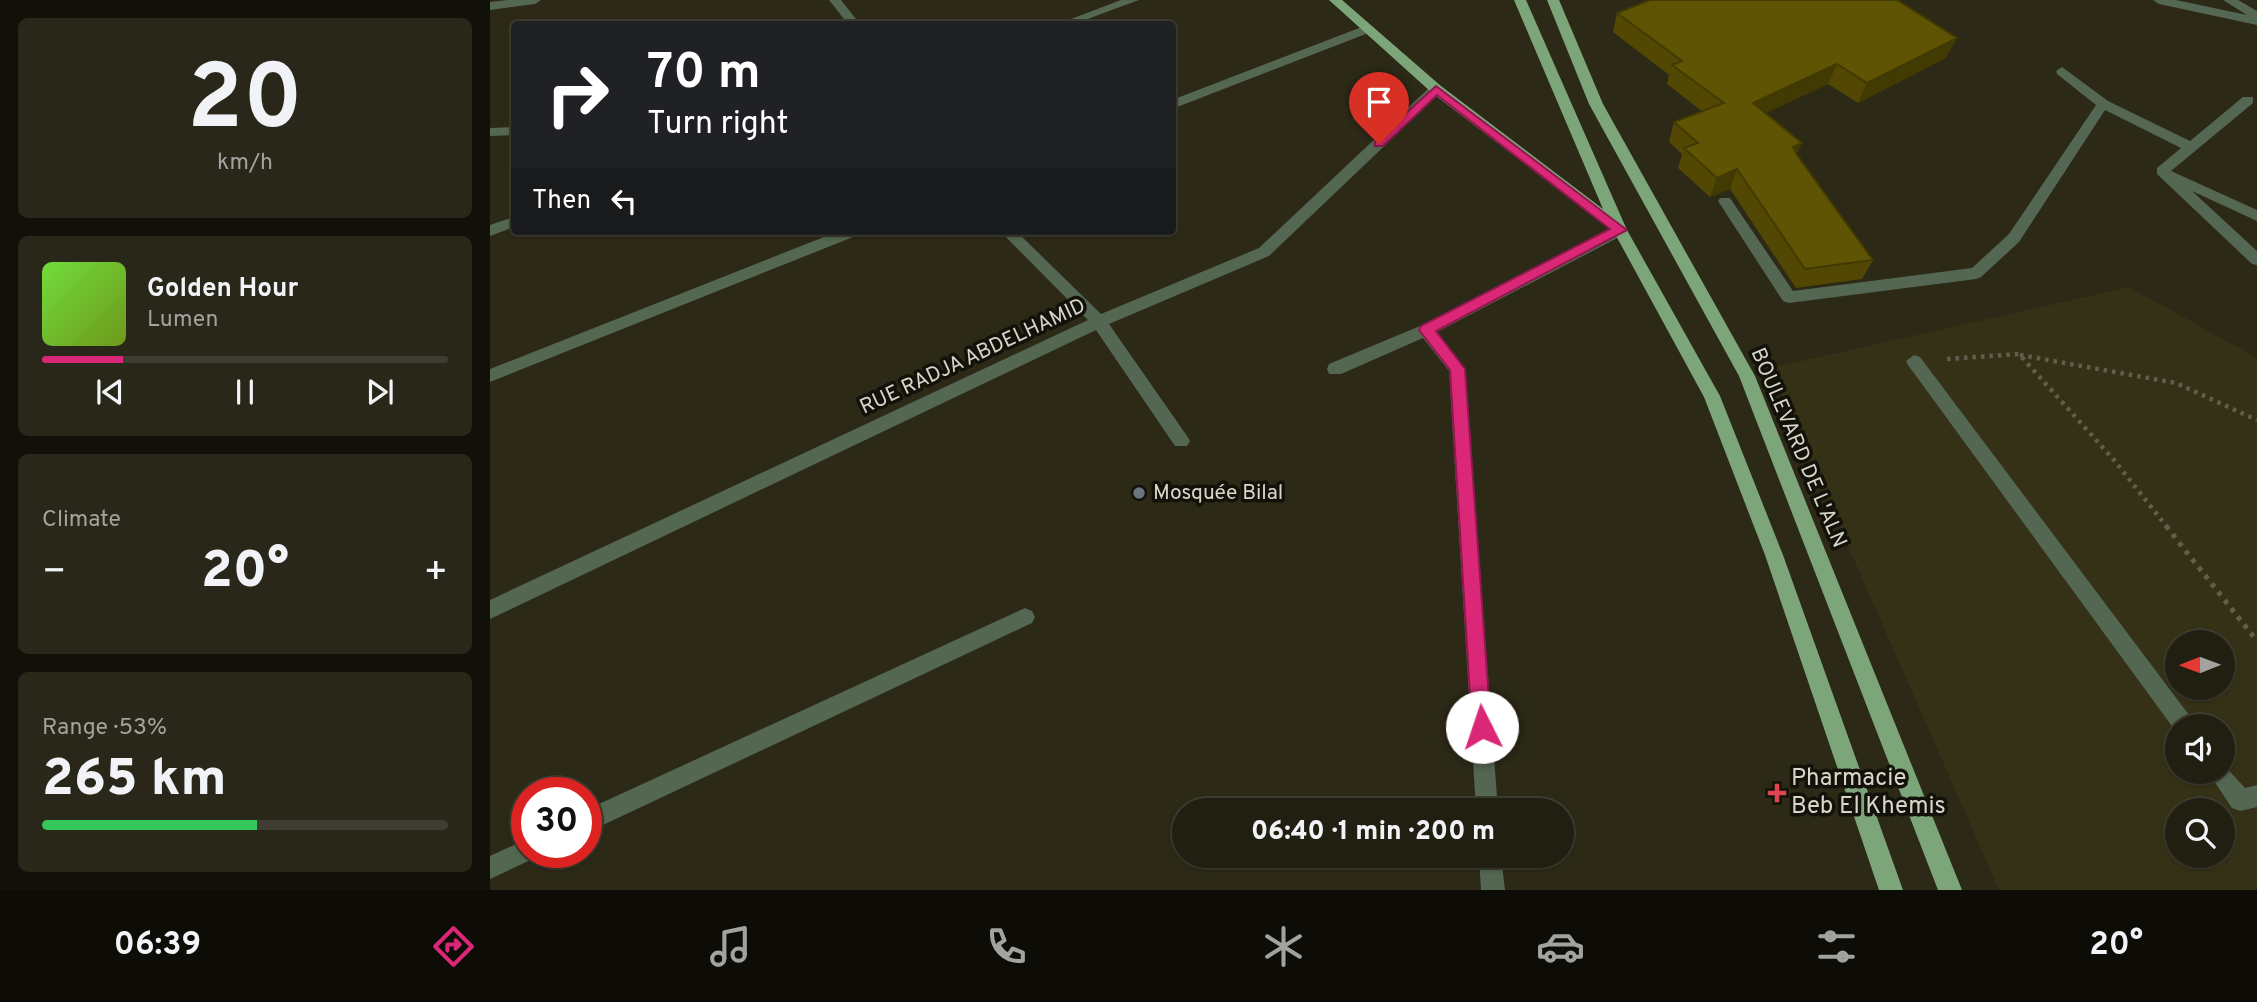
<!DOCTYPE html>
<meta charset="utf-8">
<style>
body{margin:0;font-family:Overpass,sans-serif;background:#29271a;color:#f1f3f6;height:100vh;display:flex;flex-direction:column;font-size:26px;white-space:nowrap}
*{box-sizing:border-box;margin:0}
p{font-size:23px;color:#a2a29f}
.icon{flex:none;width:38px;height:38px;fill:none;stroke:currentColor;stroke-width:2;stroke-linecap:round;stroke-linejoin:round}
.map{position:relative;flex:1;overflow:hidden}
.details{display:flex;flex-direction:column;gap:18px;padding:18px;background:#121109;width:490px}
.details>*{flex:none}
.hud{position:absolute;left:21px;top:21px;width:665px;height:214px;border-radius:7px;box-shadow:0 2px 5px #0004,0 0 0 2px #3e3d31;background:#202124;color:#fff;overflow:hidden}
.needle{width:46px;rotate:269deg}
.buttons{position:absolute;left:1675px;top:630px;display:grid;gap:14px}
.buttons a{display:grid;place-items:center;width:70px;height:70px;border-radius:50%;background:#211f11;box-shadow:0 2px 5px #0004,0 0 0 2px #3e3d31;font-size:35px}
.speed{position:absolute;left:21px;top:777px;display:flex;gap:14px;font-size:35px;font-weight:700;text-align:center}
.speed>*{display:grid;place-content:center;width:91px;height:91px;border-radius:50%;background:#211f11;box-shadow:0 2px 5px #0004,0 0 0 2px #3e3d31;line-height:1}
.speed .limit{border:10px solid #d22;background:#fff;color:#111}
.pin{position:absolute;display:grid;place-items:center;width:60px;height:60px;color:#fff;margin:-72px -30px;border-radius:50% 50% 50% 0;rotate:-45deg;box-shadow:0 0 7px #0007}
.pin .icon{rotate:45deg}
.me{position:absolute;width:77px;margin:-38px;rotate:356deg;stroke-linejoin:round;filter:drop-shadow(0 0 5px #0008)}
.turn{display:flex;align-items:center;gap:24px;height:147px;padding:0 21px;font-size:32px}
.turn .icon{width:91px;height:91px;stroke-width:2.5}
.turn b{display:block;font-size:49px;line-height:60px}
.then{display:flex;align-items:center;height:66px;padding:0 21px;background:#0003;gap:14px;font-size:26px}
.big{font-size:52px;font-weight:800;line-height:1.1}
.details .tile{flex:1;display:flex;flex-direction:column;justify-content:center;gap:10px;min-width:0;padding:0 24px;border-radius:10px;background:#29271a}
.details .dial{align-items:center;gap:0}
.dial b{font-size:91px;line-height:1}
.song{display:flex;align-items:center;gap:21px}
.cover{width:84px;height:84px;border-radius:10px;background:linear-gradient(135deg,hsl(100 70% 55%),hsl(80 70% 35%))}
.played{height:7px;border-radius:4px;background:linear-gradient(90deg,#db2777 20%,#3e3d31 20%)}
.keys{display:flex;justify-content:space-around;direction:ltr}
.heat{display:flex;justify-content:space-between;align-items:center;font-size:38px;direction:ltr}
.charge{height:10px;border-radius:5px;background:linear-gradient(90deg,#34c759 53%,#3e3d31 0)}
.trip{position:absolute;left:682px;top:798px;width:402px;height:70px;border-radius:35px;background:#211f11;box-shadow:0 2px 5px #0004,0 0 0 2px #3e3d31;font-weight:800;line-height:70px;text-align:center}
.dock{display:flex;height:112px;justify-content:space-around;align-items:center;background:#0d0c07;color:#a2a29f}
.dock .icon{width:49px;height:49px}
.dock .active{color:#db2777}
.dock b{font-size:32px;color:#f1f3f6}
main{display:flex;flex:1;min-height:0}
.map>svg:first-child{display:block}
</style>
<main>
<section class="details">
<div class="tile dial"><b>20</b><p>km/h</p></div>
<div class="tile">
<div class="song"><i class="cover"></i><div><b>Golden Hour</b><p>Lumen</p></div></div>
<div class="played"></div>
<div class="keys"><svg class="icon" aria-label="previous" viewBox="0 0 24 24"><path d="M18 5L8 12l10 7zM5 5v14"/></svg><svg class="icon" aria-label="pause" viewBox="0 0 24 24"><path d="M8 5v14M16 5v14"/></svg><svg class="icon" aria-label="next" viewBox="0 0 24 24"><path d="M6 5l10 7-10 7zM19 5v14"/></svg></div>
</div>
<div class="tile"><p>Climate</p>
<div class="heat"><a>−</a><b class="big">20°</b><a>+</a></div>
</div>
<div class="tile"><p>Range · 53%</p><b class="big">265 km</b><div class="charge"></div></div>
</section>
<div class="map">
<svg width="1767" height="890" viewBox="0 0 1767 890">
<rect width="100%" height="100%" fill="#2c2917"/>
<path fill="#353117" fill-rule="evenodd" d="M1639,287L1767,358V890H1509L1280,368ZM1687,642H1732V688H1687ZM1687,726H1732V772H1687ZM1687,810H1732V856H1687Z"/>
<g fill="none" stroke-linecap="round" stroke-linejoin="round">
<path stroke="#615e4e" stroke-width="4.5" stroke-dasharray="3.5 5" stroke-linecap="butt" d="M1530,355L1686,383L1767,420
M1457,359L1529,354L1624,460L1677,527"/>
<path stroke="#615e4e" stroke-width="5" stroke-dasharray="4.5 6" stroke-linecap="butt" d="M1676,526L1767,641"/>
<path fill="#546752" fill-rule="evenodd" d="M18,0H51L45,4L0,10V2Z
M339,0H351L370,24H358Z
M631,0H649L584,24H568Z
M1663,0H1686L1757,15L1733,0H1748L1767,11V25L1669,4Z
M877,25L881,26V32L682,109V100Z
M1572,67L1618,101L1700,141L1753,97H1763V103L1681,171L1767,210V221L1702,191L1767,251V265L1762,264L1667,174V168L1691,148L1615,110L1529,242L1491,277L1486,279L1299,303L1293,301L1228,201L1230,198H1240L1303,291L1482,268L1519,234L1606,105L1567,74L1566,71Z
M946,85L951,86V92L779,256L619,324L697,436L700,441L697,446H685L606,330L0,619V600L598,320L510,231H526L611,314L769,248L941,86Z
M24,127V135L0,136V128Z
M24,217V227L0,236V225Z
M1130,225L1135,226L1137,230L1135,234L947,332L975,369L1008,810H986L959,371L933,338L851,374H839L837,369L839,364L930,326Z
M349,231H370L368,235L0,382V369Z
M1424,355L1430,357L1702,719L1705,726H1687V733L1418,365L1416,361Z
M535,608L542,611L545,617L542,623L96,833V810Z
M1732,763L1755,788L1767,785V807L1750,811L1742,808L1718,772H1732Z
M37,839V852H47L45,858L0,879V856Z
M989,856H1011L1015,890H991Z"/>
<path fill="#7da57a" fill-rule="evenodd" d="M839,0H852L951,86L1113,209L1024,0H1036L1137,230L1230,396L1293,555L1413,890H1389L1275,555L1214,397L1124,232L941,92Z
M1057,0H1069L1113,104L1265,376L1472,890H1448L1249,376L1099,104Z"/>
</g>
<path fill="#524703" d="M1127,13L1456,58L1368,103L1338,84L1275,113L1307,154L1383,260L1372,279L1306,288L1240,189L1220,197L1188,168L1192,154L1179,142L1184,122L1213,112L1177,84L1179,75L1123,32Z"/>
<path fill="#423a03" d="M1467,38L1456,58L1368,103L1377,83Z
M1347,64L1338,84L1255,123L1263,103Z
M1312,143L1303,162V147Z
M1247,169L1240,189L1220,197L1227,178Z"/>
<path fill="#5f5304" stroke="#423a03" stroke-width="2" d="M1160,0H1407L1467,38L1377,83L1347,64L1263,103L1312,143L1303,147L1307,155L1383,260L1315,269L1247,169L1227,178L1194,148L1208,143L1184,122L1234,103L1182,65L1192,61L1127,13Z"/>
<path fill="#db2777" stroke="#8e194d" stroke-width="2" d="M946,86L1137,230L946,331L975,369L1001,727L998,734L992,737L985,734L982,727L960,370L929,330L931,326L1120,229L947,95L893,146H885V141Z"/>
<circle fill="#6b7280" stroke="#13120a" stroke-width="2.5" cx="649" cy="493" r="7"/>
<path fill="#e0444e" stroke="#13120a" stroke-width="2.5" d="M1283.5 782.5h7v7h7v7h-7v7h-7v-7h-7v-7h7z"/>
<g text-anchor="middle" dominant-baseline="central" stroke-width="7" stroke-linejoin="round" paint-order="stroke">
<g font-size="21" fill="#d8d6ca" stroke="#13120a">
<text transform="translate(483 357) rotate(-25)">RUE RADJA ABDELHAMID</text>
<text transform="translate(1308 448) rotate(67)">BOULEVARD DE L'ALN</text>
</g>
<g font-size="21" fill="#d8d6ca" stroke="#13120a" text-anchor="start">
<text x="663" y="493">Mosquée Bilal</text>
</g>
<g font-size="24" fill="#d8d6ca" stroke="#13120a" text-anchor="start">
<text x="1301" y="779">Pharmacie<tspan x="1301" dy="28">Beb El Khemis</tspan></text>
</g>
</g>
</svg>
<div class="buttons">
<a><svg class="needle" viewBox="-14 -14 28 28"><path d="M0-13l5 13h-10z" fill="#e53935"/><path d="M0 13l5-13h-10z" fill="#a2a29f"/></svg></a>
<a><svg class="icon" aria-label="sound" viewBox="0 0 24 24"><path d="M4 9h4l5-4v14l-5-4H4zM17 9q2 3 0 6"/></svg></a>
<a><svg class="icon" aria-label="search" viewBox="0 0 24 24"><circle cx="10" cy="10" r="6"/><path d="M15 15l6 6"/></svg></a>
</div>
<div class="speed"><div class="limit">30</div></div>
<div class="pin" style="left:889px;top:144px;background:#d93025"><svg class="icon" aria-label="arrive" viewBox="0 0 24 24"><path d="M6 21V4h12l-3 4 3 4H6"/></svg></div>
<svg class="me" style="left:992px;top:727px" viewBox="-20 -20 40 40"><circle r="19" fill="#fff"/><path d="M0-13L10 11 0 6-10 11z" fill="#db2777"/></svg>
<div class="trip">06:40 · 1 min · 200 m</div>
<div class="hud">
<div class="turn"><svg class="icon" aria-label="right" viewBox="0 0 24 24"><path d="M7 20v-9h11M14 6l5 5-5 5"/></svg><div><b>70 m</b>Turn right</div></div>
<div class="then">Then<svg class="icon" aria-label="left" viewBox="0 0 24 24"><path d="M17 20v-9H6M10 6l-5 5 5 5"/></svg></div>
</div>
</div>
</main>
<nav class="dock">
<b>06:39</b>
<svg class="icon active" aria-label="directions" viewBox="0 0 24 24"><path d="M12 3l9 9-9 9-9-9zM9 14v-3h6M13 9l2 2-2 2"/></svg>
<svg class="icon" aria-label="music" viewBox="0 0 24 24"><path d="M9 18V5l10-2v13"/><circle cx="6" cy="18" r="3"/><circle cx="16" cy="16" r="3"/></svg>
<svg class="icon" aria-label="phone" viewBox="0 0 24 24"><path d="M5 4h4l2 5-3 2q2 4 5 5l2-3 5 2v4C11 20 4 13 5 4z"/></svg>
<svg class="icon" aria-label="climate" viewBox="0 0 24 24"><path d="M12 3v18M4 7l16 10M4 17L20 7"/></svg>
<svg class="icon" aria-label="car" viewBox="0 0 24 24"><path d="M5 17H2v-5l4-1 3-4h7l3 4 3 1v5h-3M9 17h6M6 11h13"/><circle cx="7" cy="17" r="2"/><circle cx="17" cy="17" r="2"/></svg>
<svg class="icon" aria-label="filters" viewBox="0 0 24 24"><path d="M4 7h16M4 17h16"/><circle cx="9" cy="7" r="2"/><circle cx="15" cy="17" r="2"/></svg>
<b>20°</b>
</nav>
